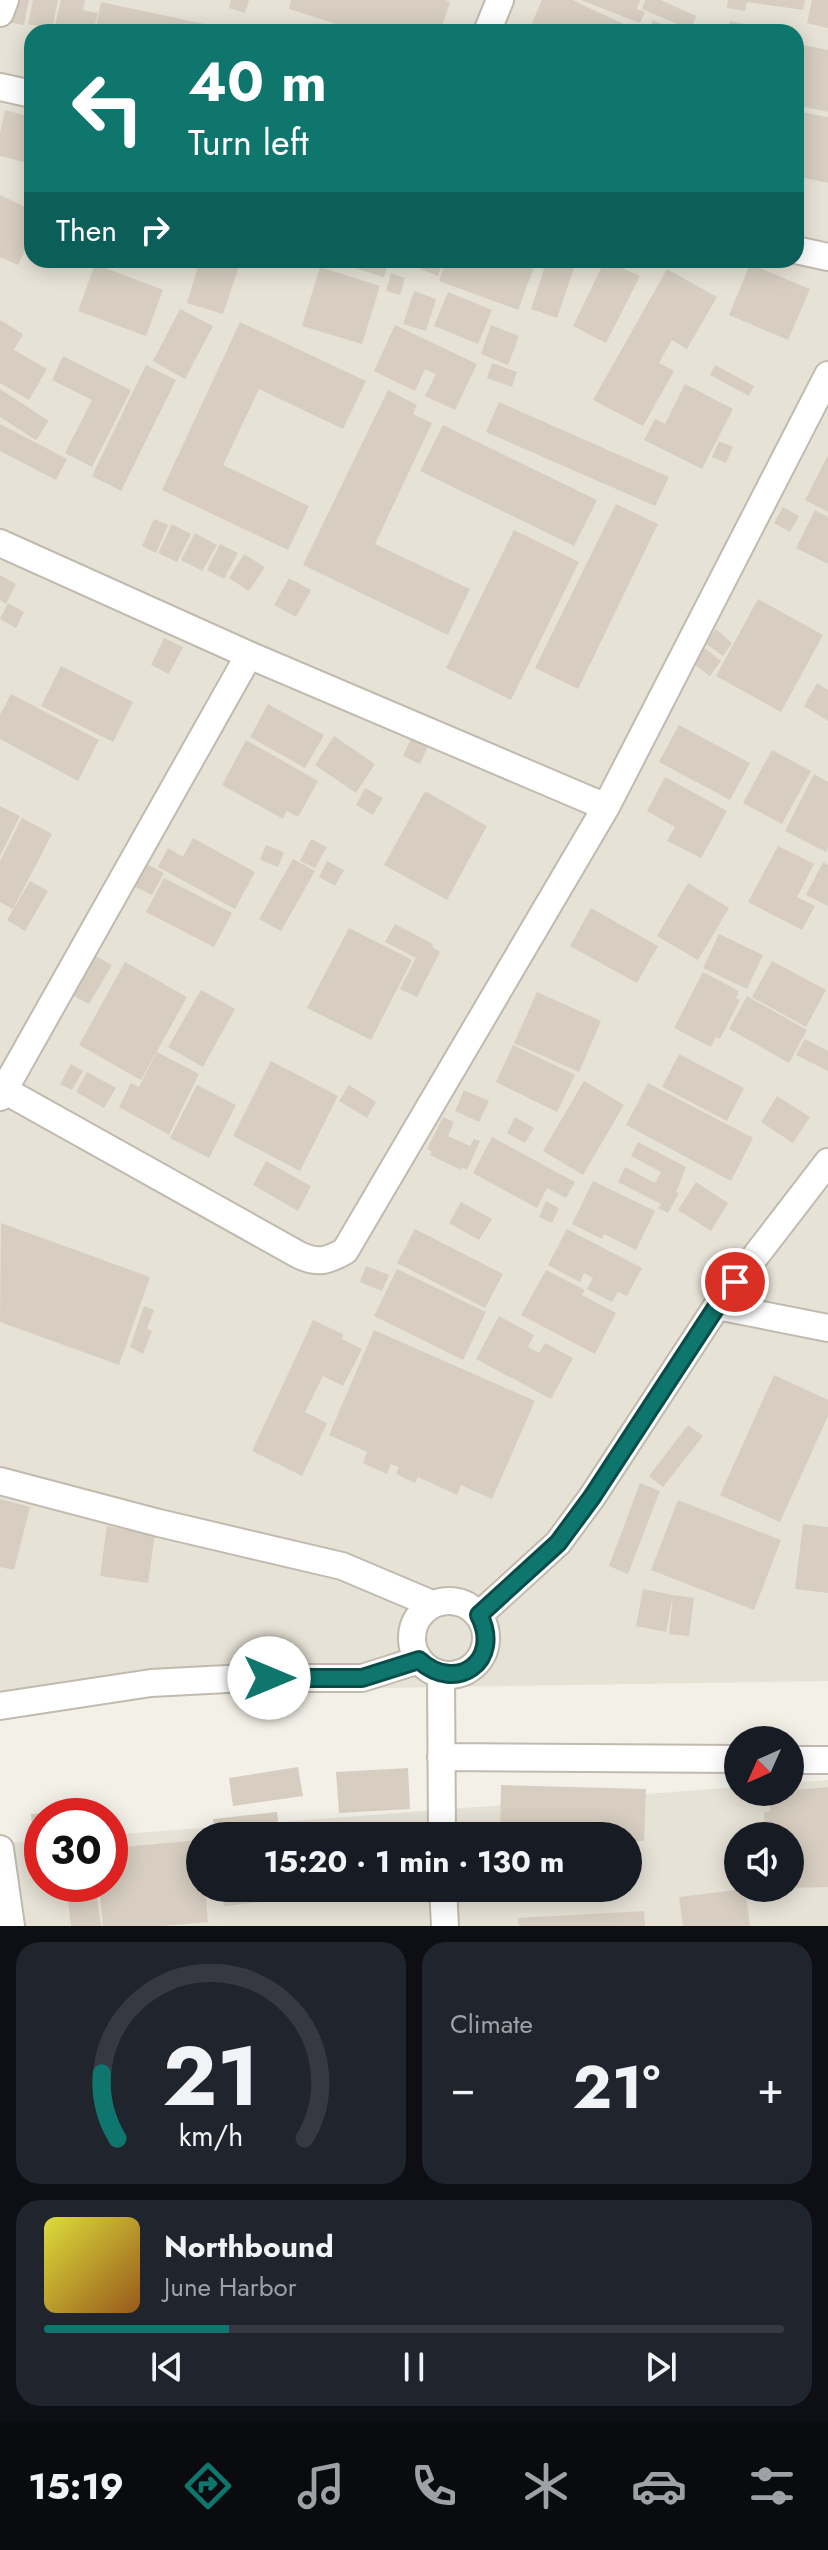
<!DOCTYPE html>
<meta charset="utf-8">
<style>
body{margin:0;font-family:Jost,sans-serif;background:#20242c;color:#f1f3f6;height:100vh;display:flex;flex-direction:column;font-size:30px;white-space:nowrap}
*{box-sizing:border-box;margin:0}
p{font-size:26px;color:#9ea1a6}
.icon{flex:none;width:44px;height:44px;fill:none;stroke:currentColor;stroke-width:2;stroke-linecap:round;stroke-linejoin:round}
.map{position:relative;height:1926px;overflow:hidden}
.sheet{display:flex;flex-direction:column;gap:16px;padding:16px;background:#0d0f14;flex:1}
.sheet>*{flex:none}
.top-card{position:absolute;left:24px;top:24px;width:780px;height:244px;border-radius:24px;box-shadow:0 4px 20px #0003;background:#0f766e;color:#fff;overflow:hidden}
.needle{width:52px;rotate:225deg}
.buttons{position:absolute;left:724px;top:1726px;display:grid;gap:16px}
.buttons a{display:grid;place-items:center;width:80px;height:80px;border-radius:50%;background:#171b24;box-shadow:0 4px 20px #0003;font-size:40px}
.speed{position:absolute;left:24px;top:1798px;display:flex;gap:16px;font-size:40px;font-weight:700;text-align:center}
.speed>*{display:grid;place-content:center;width:104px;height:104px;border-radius:50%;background:#171b24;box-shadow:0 4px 20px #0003;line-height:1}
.speed .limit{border:12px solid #d22;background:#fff;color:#111}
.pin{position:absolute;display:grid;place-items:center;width:68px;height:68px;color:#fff;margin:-34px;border:4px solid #fff;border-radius:50%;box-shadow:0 2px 8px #0007}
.me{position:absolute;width:88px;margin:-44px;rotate:90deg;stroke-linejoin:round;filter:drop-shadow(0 0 6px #0008)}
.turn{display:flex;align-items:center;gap:28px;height:168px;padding:0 32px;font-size:36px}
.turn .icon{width:104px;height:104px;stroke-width:2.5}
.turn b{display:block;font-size:56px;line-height:68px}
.then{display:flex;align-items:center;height:76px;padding:0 32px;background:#0003;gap:16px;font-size:30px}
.big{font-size:60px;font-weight:700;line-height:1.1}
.sheet .card{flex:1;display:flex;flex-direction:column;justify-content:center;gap:12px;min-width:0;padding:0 28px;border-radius:24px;background:#20242c}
.sheet .dial{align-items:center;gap:0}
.dial svg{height:208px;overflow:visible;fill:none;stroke:#363941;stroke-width:7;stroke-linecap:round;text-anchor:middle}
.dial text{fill:#f1f3f6;stroke:none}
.song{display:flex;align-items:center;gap:24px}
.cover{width:96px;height:96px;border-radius:12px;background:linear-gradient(135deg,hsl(60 70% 55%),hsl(30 70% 35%))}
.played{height:8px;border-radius:4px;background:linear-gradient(90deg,#0f766e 25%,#363941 25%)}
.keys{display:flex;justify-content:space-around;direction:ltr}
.heat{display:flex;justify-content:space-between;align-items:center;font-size:44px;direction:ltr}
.sheet .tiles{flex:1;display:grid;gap:16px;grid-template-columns:1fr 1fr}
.card:last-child{grid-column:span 2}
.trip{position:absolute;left:186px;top:1822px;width:456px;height:80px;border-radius:40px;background:#171b24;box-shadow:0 4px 20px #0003;font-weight:700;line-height:80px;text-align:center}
.tab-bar{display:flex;height:128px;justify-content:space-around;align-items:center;background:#090b0e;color:#9ea1a6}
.tab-bar .icon{width:56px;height:56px}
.tab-bar .active{color:#0f766e}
.tab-bar b{font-size:36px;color:#f1f3f6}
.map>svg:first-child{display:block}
</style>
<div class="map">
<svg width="828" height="1926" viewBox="0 0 828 1926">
<rect width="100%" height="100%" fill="#f3f0e8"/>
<path fill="#e7e2d6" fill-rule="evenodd" d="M0,0H828V1681L0,1694ZM32,32H796V260H32Z
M828,1780V1926H0V1844L42,1840V1884H110V1835L738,1787V1792H790V1783ZM200,1836H628V1888H200ZM738,1836H790V1888H738Z"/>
<path fill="#d7cec1" d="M12,0H29L24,25L8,22Z
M33,0H58L52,29L28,24Z
M61,0H85L83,10L98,13L93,32H68L54,29Z
M231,0H249L245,13L229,8Z
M291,0H445L450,2L440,32H362L289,9Z
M542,0H572L641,32H552L532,23Z
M581,0H640L637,9L645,12L640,23Z
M645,0H661L696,16L691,30L642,9Z
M728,0H805L803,10L747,2L745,11L727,8Z
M812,0H828V28L807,23Z
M101,2L237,31V32H95Z
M653,20L679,32H647Z
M730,21L776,31V32H727Z
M804,45L828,50V112L796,105V86Z
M5,110L32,117V164L0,156V133Z
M796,111L828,117V183L796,176Z
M0,195L32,210V236L18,265L0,257Z
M200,260H241L223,314L187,303Z
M328,260H389L384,277Z
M423,260H444L438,276L420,269Z
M446,260H531L536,262L518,310L439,281Z
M547,260L576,262L557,318L531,309Z
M605,260L640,276L606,343L573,326Z
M95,264L163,290L146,336L78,311Z
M750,264L810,289L788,340L729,315Z
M320,267L380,286L362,344L302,326Z
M667,269L717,297L687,349L672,340L659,363L674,371L643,426L593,400Z
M391,273L405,278L400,295L386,291Z
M414,291L436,299L426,331L403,324Z
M448,292L492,310L478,344L434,326Z
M180,309L213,326L185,379L153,361Z
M0,320L23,334L14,350L47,369L29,400L0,383Z
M240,322L366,381L343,429L259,389L223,465L309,506L288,550L162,490Z
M395,325L477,364L455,410L425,396L436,374L425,369L415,391L374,371Z
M491,325L519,336L508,365L481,354Z
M63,356L131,390L92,467L65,453L92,400L52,380Z
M492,363L517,372L512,387L487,378Z
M146,365L176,380L121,491L92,476Z
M715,365L754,386L749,396L710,375Z
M685,384L733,409L702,469L644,440L655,419L665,424Z
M0,389L49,421L36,440L0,417Z
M388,390L417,405L413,414L432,423L375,544L470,589L448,635L303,565Z
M499,402L669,477L655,506L486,432Z
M0,424L67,459L56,480L0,451Z
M443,425L597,500L574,546L420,471Z
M719,441L733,447L726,463L712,457Z
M828,455V512L805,500Z
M616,504L658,524L578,689L535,668Z
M783,507L799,516L790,532L774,523Z
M815,510L828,517V564L796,548Z
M154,519L168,525L156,553L142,546Z
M172,524L191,534L177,562L158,553Z
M514,530L579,562L511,700L446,668Z
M195,533L217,545L202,571L181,560Z
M220,544L238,553L224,579L207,570Z
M244,554L265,567L249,591L229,578Z
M0,575L16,584L6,604L0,600Z
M289,578L311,590L296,617L274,605Z
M758,599L823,635L781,712L716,676Z
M8,603L24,612L16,628L0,619Z
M716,629L732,643L723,656L705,643Z
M164,638L183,647L169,674L151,665Z
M703,647L721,661L710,676L691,662Z
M61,666L133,702L113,742L41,706Z
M817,683L828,690V721L804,706Z
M11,694L99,740L78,781L0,739V715Z
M268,704L324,735L305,768L250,737Z
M679,725L750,763L730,800L659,762Z
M413,734L430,742L420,764L403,756Z
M334,736L375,764L356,793L315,765Z
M246,740L318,781L298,817L287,811L283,819L222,785Z
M772,750L811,771L782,824L743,803Z
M814,774L828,782V847L826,852L785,831Z
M665,777L727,811L701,858L667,841L675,827L647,811Z
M365,788L383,798L373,815L356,805Z
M425,791L487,826L447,900L384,865Z
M0,806L20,816L0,856Z
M22,818L52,834L13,909L0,902V861Z
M193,838L255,872L235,909L158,867L168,848L183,857Z
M311,839L327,847L315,868L300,861Z
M266,845L284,852L278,867L260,860Z
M778,846L814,864L797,897L815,906L802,930L748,902Z
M137,859L164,873L152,895L126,882Z
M293,859L315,871L281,931L259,919Z
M327,861L344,870L335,886L319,877Z
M823,862L828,865V906L806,895Z
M164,878L232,913L214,947L146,912Z
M30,881L48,891L25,931L7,920Z
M688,883L729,908L698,960L657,936Z
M591,908L658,946L637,983L570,946Z
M395,924L433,944L432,947L440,952L417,997L400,989L416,958L385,942Z
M349,928L412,960L371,1040L307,1008Z
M719,934L763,955L747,989L703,968Z
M94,955L112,965L89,1004L72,995Z
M772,961L826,990L806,1027L752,997Z
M125,962L187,997L141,1080L79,1045Z
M703,972L739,991L736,998L740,1000L720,1039L716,1037L711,1047L674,1028Z
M201,990L235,1009L203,1067L168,1047Z
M537,992L601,1021L579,1072L514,1043Z
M747,996L807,1030L789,1063L729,1029Z
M805,1039L828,1051V1071L796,1055Z
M513,1045L575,1075L557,1112L496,1082Z
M157,1052L199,1074L169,1135L119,1107L131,1083L139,1087Z
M679,1054L744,1088L727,1121L662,1087Z
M271,1061L338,1096L300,1171L233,1136Z
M71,1064L83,1071L72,1090L60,1084Z
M87,1072L116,1088L104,1108L76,1092Z
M584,1081L624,1105L583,1175L543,1151Z
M648,1083L753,1138L731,1181L626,1125Z
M197,1085L236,1105L209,1158L170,1138Z
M349,1085L376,1102L367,1118L339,1101Z
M464,1090L489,1101L479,1122L455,1111Z
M777,1096L810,1117L793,1143L761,1122Z
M443,1117L454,1122L448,1136L470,1146L474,1139L480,1141L467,1170L462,1167L461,1170L430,1155L432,1152L427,1149Z
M515,1117L534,1128L525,1143L507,1133Z
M492,1137L575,1182L566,1198L547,1188L537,1208L473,1173Z
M638,1142L686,1167L676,1192L679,1193L668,1213L658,1208L661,1204L618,1182L625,1167L655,1183L661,1172L631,1156Z
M266,1161L311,1186L298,1211L253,1185Z
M593,1181L655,1211L636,1250L604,1234L602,1239L572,1224Z
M696,1182L728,1203L711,1231L678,1210Z
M546,1201L559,1208L552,1223L539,1217Z
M461,1202L492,1219L479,1240L449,1223Z
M1,1223L150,1277L119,1365L0,1322Z
M415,1229L503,1274L485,1308L397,1263Z
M567,1229L642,1268L627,1296L618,1292L612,1302L587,1289L593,1278L584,1273L580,1282L548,1265Z
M366,1266L389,1275L382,1291L360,1282Z
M397,1269L486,1312L463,1360L374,1316Z
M546,1270L585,1290L582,1295L616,1313L595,1354L521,1315Z
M144,1306L154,1310L147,1329L152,1331L143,1354L130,1347Z
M499,1316L534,1335L528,1347L539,1353L545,1343L573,1358L551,1399L476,1359Z
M313,1320L343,1334L342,1339L362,1349L343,1386L323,1376L305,1412L327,1423L302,1476L252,1451Z
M374,1330L535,1401L492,1499L461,1485L457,1495L418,1477L415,1483L396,1474L399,1467L391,1464L387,1474L363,1463L367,1452L329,1435Z
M774,1375L828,1400V1416L780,1522L720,1495Z
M688,1425L703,1436L663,1487L649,1476Z
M640,1483L660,1491L628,1574L609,1566Z
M0,1499L30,1507L14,1570L0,1567Z
M678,1500L781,1540L754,1610L651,1570Z
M803,1524L828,1527V1593L795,1589Z
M107,1526L155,1534L148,1583L100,1576Z
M643,1589L673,1595L666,1632L636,1626Z
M673,1595L694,1598L689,1636L669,1634Z
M298,1767L303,1796L233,1806L229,1778Z
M408,1768L410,1809L339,1813L336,1772Z
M501,1785L646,1789L644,1841H628V1836H500Z
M828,1787V1887L790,1888V1836H768V1832H765L764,1812L770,1811L769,1792Z
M105,1808L106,1816H42V1850H34L31,1814Z
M277,1812L280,1836H215L213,1819Z
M200,1840V1888H205L208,1922L162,1926H103L99,1884H110V1848Z
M66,1884H95L101,1926H71Z
M221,1888H286L287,1899L224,1906Z
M303,1888H397L398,1895L303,1900Z
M745,1889L750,1926H683L679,1897Z
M644,1911L645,1926H519L518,1918Z"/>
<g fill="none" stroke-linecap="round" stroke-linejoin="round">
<defs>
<path id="street" d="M0,13L5,0
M487,32L500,0
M0,87L32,94
M796,250L828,257
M0,543L249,655L606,807
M4,1090L299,1255C318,1264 327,1261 345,1251L606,807L828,375
M0,1097L249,655
M717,1306L828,1328
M0,1481L159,1523L342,1566L432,1604
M412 1638a37 37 0 1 1 74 0a37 37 0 1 1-74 0Z
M479,1615L558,1543L592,1497L717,1306L828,1162
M441,1674L442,1836
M0,1706L151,1683L246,1678H362L419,1660
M441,1757L738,1759
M790,1760H828
M0,1849L11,1926
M443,1888L445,1926"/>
</defs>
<use href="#street" stroke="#c1baae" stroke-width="30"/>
<use href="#street" stroke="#fff" stroke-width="26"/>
</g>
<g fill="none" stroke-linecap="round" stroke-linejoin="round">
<defs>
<path id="route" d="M269,1678H362L419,1660C456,1694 503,1661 479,1615L558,1543L592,1497L717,1306L735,1282"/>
</defs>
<use href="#route" stroke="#0a4d48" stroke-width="20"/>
<use href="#route" stroke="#0f766e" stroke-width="14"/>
</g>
</svg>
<div class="buttons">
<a><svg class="needle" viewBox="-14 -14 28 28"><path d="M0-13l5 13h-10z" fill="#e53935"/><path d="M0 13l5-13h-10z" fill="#9ea1a6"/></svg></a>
<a><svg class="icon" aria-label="sound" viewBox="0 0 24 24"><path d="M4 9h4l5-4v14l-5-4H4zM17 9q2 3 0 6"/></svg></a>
</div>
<div class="speed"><div class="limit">30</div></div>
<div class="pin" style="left:735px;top:1282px;background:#d93025"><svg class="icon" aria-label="arrive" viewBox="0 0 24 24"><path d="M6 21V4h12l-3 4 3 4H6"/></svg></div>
<svg class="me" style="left:269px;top:1678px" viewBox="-20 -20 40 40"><circle r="19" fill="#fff"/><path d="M0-13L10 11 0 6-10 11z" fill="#0f766e"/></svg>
<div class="trip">15:20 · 1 min · 130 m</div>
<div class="top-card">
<div class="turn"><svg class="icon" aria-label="left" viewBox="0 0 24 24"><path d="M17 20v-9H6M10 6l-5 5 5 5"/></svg><div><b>40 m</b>Turn left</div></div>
<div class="then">Then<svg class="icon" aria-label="right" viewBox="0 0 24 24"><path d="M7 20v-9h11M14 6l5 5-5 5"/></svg></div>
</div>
</div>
<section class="sheet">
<div class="tiles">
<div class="card dial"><svg viewBox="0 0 100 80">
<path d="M14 69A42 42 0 1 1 86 69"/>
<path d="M14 69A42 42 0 0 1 8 44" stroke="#0f766e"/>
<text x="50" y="56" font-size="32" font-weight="700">21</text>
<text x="50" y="72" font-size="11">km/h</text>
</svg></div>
<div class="card"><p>Climate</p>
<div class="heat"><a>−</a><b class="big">21°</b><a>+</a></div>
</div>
<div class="card">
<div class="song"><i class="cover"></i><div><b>Northbound</b><p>June Harbor</p></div></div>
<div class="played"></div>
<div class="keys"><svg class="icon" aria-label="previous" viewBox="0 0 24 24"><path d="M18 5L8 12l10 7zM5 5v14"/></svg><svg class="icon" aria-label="pause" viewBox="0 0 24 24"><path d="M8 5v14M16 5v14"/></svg><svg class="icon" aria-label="next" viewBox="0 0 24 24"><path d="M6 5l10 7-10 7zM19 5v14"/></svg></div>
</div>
</div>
</section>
<nav class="tab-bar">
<b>15:19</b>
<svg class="icon active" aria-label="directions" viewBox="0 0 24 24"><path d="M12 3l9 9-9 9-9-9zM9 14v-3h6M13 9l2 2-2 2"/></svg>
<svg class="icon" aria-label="music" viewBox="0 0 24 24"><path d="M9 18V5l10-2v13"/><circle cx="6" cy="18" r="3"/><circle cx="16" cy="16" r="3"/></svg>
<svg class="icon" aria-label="phone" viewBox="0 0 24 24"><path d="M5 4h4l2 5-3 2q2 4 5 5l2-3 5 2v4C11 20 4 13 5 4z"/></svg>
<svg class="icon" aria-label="climate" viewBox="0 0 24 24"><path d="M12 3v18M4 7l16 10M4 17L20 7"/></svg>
<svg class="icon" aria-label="car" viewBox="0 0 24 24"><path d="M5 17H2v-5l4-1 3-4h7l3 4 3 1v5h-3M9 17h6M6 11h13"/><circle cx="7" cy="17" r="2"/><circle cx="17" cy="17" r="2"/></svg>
<svg class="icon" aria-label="filters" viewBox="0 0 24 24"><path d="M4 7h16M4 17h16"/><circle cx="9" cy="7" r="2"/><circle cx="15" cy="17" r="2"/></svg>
</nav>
